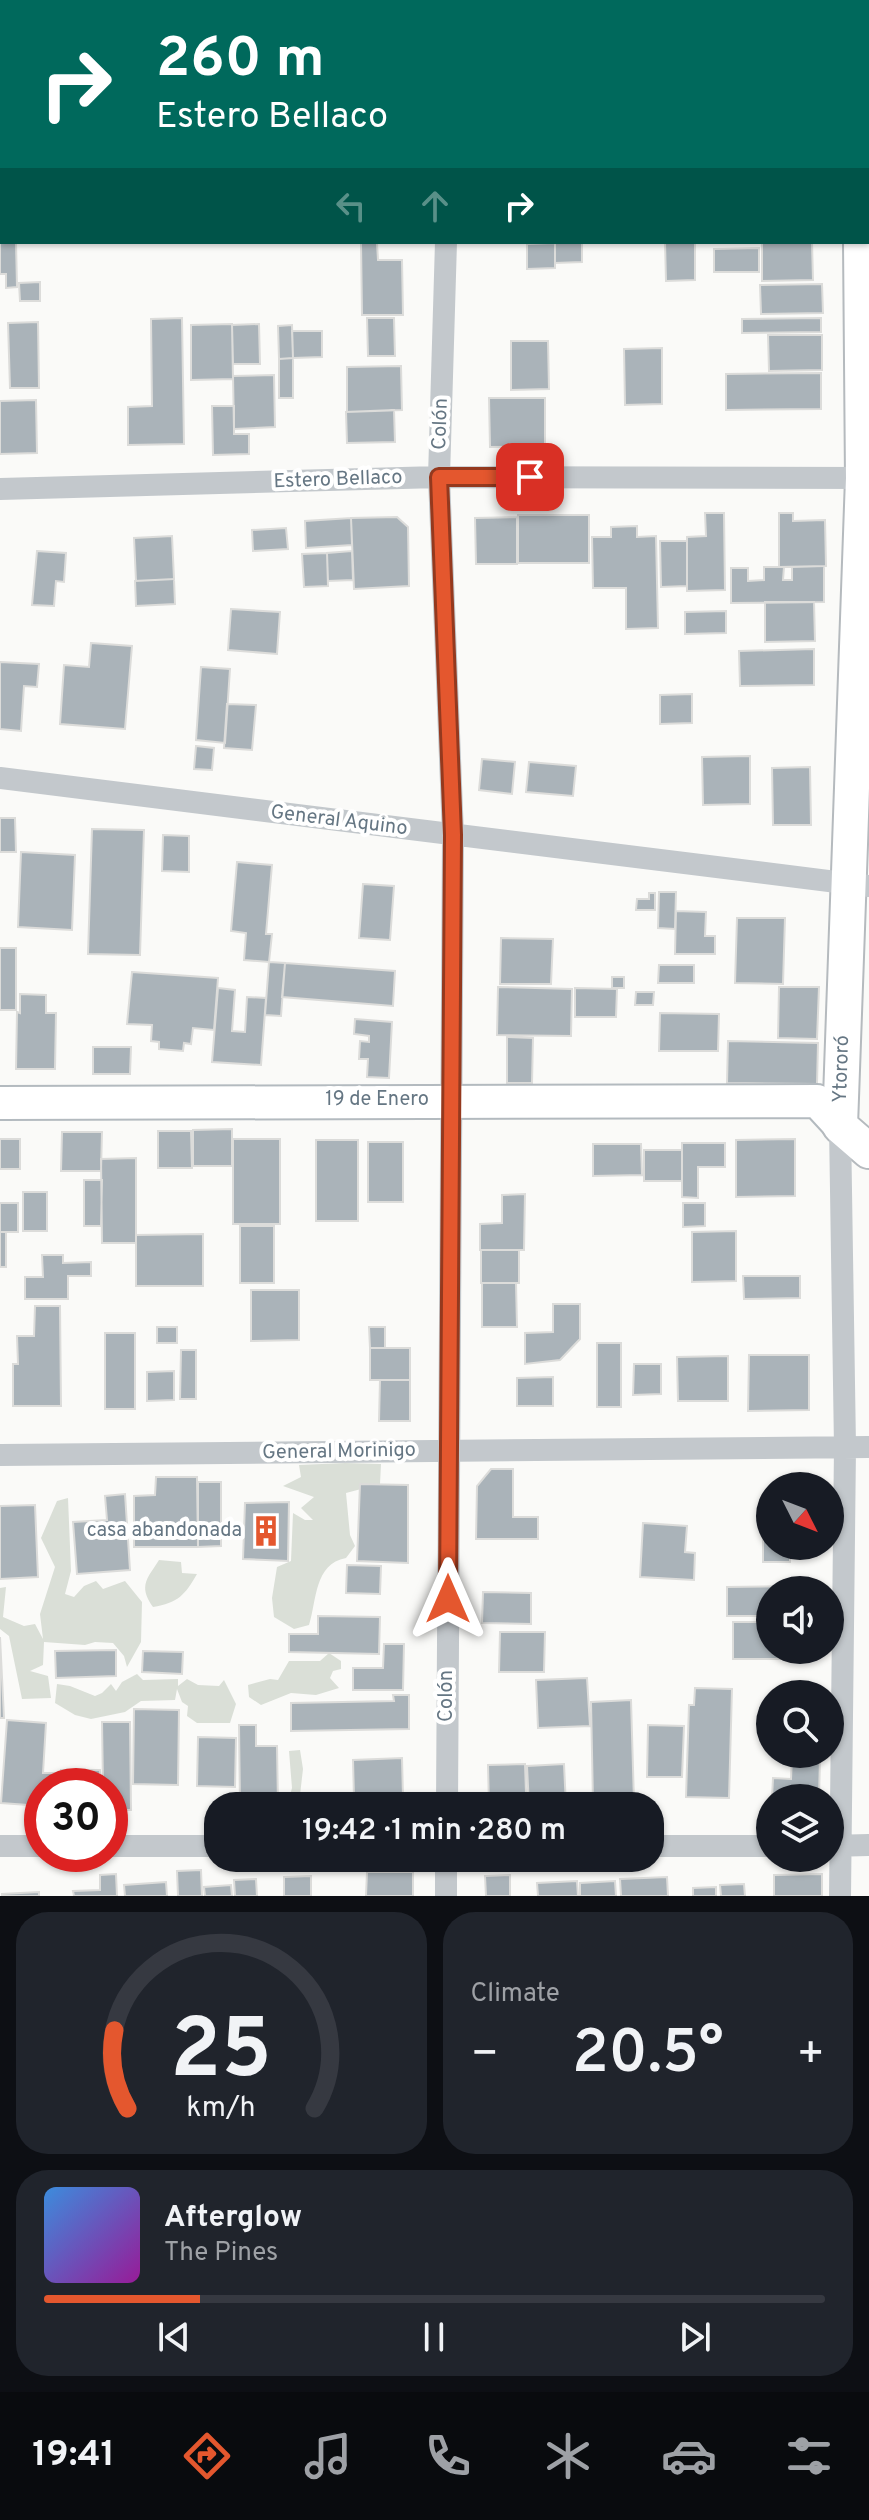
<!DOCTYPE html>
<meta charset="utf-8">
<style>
body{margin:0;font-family:Overpass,sans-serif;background:#20242c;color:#f1f3f6;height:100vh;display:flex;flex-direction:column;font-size:30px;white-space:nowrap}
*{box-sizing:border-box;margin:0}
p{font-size:26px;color:#9ea1a6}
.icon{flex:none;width:44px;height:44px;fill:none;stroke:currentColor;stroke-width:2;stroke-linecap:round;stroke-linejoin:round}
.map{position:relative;height:1896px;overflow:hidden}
.side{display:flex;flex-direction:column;gap:16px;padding:16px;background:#0d0f14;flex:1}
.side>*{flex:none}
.hud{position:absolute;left:0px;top:0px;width:870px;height:244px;box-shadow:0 2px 6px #0004;background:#00695c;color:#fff;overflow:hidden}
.needle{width:52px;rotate:132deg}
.tools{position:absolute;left:756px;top:1472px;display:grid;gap:16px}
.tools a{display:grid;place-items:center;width:88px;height:88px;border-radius:50%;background:#171b24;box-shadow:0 2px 6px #0004;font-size:40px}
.speed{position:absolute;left:24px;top:1768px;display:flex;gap:16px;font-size:40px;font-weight:700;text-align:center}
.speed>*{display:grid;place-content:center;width:104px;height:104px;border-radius:50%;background:#171b24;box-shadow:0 2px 6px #0004;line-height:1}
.speed .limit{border:12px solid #d22;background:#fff;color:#111}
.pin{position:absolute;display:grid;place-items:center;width:68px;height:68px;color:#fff;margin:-34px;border-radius:16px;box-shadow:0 4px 12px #0006}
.me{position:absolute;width:88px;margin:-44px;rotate:0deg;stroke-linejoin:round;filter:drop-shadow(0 0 6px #0008)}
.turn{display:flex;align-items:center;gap:28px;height:168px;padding:0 24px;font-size:36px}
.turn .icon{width:104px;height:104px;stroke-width:2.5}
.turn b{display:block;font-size:56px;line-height:68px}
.lanes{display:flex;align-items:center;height:76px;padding:0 24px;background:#0003;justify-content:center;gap:40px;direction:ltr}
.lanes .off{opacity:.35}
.big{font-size:60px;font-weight:600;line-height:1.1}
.side .card{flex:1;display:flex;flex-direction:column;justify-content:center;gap:12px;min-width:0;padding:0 28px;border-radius:32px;background:#20242c}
.side .dial{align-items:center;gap:0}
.dial svg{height:208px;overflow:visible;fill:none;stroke:#363941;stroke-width:7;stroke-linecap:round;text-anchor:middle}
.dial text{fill:#f1f3f6;stroke:none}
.song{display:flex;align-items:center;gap:24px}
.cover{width:96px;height:96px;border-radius:12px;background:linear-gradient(135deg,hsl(210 70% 55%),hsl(300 70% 35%))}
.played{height:8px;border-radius:4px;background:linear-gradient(90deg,#e4572e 20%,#363941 20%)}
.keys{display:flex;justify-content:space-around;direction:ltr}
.heat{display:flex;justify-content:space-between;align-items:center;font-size:44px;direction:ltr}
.side .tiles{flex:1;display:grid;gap:16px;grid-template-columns:1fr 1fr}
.card:last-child{grid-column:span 2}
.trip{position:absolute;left:204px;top:1792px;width:460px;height:80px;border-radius:32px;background:#171b24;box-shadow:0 2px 6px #0004;font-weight:600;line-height:80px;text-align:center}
.menu{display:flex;height:128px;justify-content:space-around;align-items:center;background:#090b0e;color:#9ea1a6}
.menu .icon{width:56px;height:56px}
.menu .selected{color:#e4572e}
.menu b{font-size:36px;color:#f1f3f6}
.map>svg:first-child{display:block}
</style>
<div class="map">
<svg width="869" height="1896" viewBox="0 0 869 1896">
<rect width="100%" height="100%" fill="#fafaf8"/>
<path fill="#dadfd7" d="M345,1463L381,1464L380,1484L346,1493L350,1535L355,1546L346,1558C314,1564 317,1600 309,1625L294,1629L274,1617L272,1598L277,1567L291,1561L293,1513L305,1520H313L301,1508L314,1497L283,1486L301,1477L299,1465Z
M68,1498L71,1571L65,1594L74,1597L84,1586L96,1581L103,1589L125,1581L142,1602L141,1642L127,1667L124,1656L113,1643L95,1642L85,1645L44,1642L43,1665L30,1671L48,1676L51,1698L22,1699L9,1636L0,1629V1588L6,1587L3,1617L24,1626L35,1624L43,1639L40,1614L55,1567L41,1538L57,1501Z
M159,1560L181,1562L182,1573L197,1574C185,1595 178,1603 153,1607C138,1586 147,1579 159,1560Z
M329,1653L341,1661V1669L333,1671L330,1678L339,1688L316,1695L291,1693L261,1705L249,1697L248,1685L270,1679L278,1680L289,1661H320Z
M137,1674L143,1680L178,1679V1686L187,1679L198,1685L219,1686L224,1680L236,1704L230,1723H197L187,1716L188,1706L182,1702L177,1689L175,1700L141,1701L125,1712L91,1719L75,1715L55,1703L57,1684L70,1686L95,1696L102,1693L111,1684L116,1691L122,1682Z
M300,1750L303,1769L300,1795L318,1802L319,1806H287L292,1788L289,1751Z"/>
<path fill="#aab3b9" stroke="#dcdcda" stroke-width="2" d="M318,0H395V2H318Z
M502,0H642V2H502Z
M716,0H831V2H716Z
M0,234L2,242H16L17,287L6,288V274H0Z
M665,242H695V280L666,281Z
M762,242H812L813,280L762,281Z
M361,243H377L378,260H402L403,315H362Z
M555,243V268L527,269V244Z
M555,243H582V262L555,263Z
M759,248V272H714V249Z
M40,282V301H20L19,283Z
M822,284L823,313L761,314L760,285Z
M182,318L184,444L128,445V407L152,406L151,319Z
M367,318H394L395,356H368Z
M821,318V332L742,333V319Z
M38,322L39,388H10L8,323Z
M232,324L233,379L191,380V325Z
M259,324L260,364H233L232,325Z
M292,325L293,358L279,359L278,326Z
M292,331H322V357L293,358Z
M768,335H822V370L769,371Z
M511,341H548L549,389L511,390Z
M662,348V404L625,405L624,349Z
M293,358V398H279V359Z
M401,366L402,410L347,412V367Z
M821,373V409L726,410V374Z
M274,375L275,427L234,429L233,376Z
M489,398H545V446L490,447Z
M36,400L37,453L0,454V401Z
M212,406H234V434H249V454L213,455Z
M394,410L395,442L347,443L346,412Z
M705,513H724L725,590L687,591V537L706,536Z
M779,513H793V521L825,520L826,566L779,567Z
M518,515H589V563H518Z
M397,517L408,527L409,586L354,589L351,518Z
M517,517V564H476L475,518Z
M351,518L352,545L306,548L305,521Z
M637,526V537L656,536L658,628L626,629V588H593L592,537H611V527Z
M286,528L288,549L253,551L252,530Z
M172,536L174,579L136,581L134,538Z
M660,541H687V586L661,587Z
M37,551L66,553L64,582L56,581L54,606L32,605Z
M352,551L353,580L328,581L327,553Z
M327,553L328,586L304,587L302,554Z
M824,566V602L731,603V568H748V581L764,580V567H784L783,580H792V567Z
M174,579L175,604L136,606L135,581Z
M765,602H814L815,641L765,642Z
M231,609L280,612L277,654L228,650Z
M726,611V633L685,634V612Z
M91,643L132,646L125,729L60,724L64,665L89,667Z
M814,649V685L740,686L739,651Z
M0,662L39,664L37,687L24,686L21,731L0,729Z
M201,667L230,669L225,743L196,740Z
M692,694V723L660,724V695Z
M227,704L256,705L252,750L224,748Z
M196,746L214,748L212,770L194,769Z
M750,756V804L703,805L702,757Z
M482,759L515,762L512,794L479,790Z
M529,762L576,766L573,796L526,792Z
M810,767L811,825H773L772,768Z
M0,818H15L16,852H0Z
M92,829L144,830L140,955L88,954Z
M163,835L189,836V872L162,871Z
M21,852L75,855L72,930L18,927Z
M237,862L272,865L266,934H272L269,962L244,960L246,933L231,931Z
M363,884L394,886L390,940L359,938Z
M659,892H676L675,929L658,928Z
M649,893H655V910H636L637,899H649Z
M676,911L706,912L705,936H715V954H675Z
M737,918H785L783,984L735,983Z
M501,938L553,939L551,984H500Z
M0,948H16V1010H0Z
M269,962L285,963L281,1016L265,1015Z
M285,963L395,971L393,1006L282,997Z
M659,965H694V983H658Z
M132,972L218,978L214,1030L193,1028L191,1044L184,1043L183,1051L159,1049V1042L151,1041L152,1025L127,1024Z
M612,977H624V988H612Z
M498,987L572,989L571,1036L497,1035Z
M779,987H819L817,1039L778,1038Z
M218,988L235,990L232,1031L245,1032L247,997L266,998L261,1065L212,1062Z
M575,988L617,989L616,1017H575Z
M636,992H654L653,1005H635Z
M20,994L46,995V1013H56L55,1069H16L17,1012L20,1013Z
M660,1013L719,1014L718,1051H659Z
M355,1019L392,1022L389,1078L367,1077L368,1059H359L360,1041L369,1042V1036L354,1034Z
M507,1037L533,1038L532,1083H507Z
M728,1041L818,1043L817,1084L727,1083Z
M93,1047H131L130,1074H93Z
M232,1129V1166H193V1130Z
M158,1131H191L192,1168H158Z
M62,1132H102L101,1171H61Z
M0,1139H20V1169H0Z
M233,1139H280V1224H233Z
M795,1139V1196L736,1197V1140Z
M316,1140H358V1221H316Z
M368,1142H403V1202H368Z
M682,1143H725V1167H698V1198L682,1197Z
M593,1144H641L642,1175L593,1176Z
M644,1150H682V1181H644Z
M136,1158V1243H102L101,1159Z
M84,1180H102L101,1226H84Z
M23,1192H47V1231H23Z
M525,1194L524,1250H480V1224L502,1223V1195Z
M0,1203H18V1232H0Z
M683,1203H705V1226L683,1227Z
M240,1226H274V1283H240Z
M736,1231V1281L692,1282V1232Z
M0,1232H6V1267H0Z
M203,1234V1286H136V1235Z
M481,1250H519V1283H481Z
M42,1255H63V1263L91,1262V1276H68V1299H25V1277H43Z
M743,1276H800V1298L744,1299Z
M482,1283H516L517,1327H482Z
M251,1290H299V1340L251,1341Z
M553,1304H580V1339L560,1360L525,1364V1333L553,1332Z
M35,1306H60L61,1406H13V1364H18L17,1336H34Z
M157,1327H177V1343H157Z
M369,1327H385V1348H370Z
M105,1333H135V1409H105Z
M597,1343H621V1407H597Z
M370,1348H410V1380H370Z
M181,1350H196V1399H180Z
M749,1355H809V1410L748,1411Z
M728,1356V1401H678L677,1357Z
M634,1364H661V1394L633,1395Z
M174,1371V1400L147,1401V1372Z
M553,1377V1406H517V1378Z
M380,1380H410V1421H379Z
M491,1469H513V1517H538V1539H476L477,1486Z
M156,1477H197L198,1547H134V1496L155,1495Z
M198,1482H221V1546L198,1547Z
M360,1484L408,1485V1563L357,1561Z
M125,1494L130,1570L77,1574L73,1522L107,1520L105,1496Z
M289,1502L288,1561L243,1559L245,1503Z
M763,1504H770V1546H790V1562H763Z
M35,1505L38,1577L0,1579V1506Z
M643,1523L687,1526L685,1552L695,1553L694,1580L640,1577Z
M347,1565L381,1566L380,1594L346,1593Z
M820,1586V1590H770V1616H727V1587Z
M483,1592L531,1593V1624L482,1623Z
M318,1616L380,1617L379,1654L289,1652V1634H318Z
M733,1622H770V1650H818V1659H733Z
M500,1632H545L544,1672H499Z
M0,1637L4,1718H0Z
M384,1644H404L403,1690H353V1668H383Z
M116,1650V1676L56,1678L55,1651Z
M143,1651L183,1652L182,1674L142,1672Z
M587,1678L590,1726L538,1728L536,1680Z
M695,1688L732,1689L729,1798L686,1797L689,1705H694Z
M393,1695H409V1729L291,1731V1703L394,1701Z
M631,1700L634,1802L593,1803L591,1702Z
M134,1709L179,1710L178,1785L133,1784Z
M7,1720L46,1723L43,1773H59L58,1786H42V1806L1,1803Z
M102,1722H130L131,1810H110V1786H103Z
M239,1725H256V1746H277L278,1806H240Z
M648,1725L684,1726L682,1777H647Z
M198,1737L236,1738L235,1787L197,1786Z
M402,1758L403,1797L354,1798L353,1760Z
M792,1758H820L819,1798H772L773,1778L791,1779Z
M525,1764L526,1793H517V1806H489L488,1765Z
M564,1764L566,1806H529L527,1766Z
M61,1770H100V1786H61Z
M201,1870L202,1896H178L177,1871Z
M367,1872H413V1896H366Z
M116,1874L117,1896H74L73,1891L100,1890V1875Z
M822,1874V1896H774V1875Z
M510,1875V1896H486L485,1876Z
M311,1876V1896H284V1877Z
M667,1877L668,1896H621L620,1879Z
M256,1879L257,1896H235L234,1880Z
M577,1881L578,1896H538L537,1883Z
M615,1881L616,1896H580V1883Z
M166,1882L167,1896H125L124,1885Z
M744,1884L745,1896H721L720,1885Z
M231,1885L232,1896H205L204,1887Z
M716,1887V1896H693V1888Z
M39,1892V1896H2V1894Z"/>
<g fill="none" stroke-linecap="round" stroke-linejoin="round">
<defs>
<path id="secondary" d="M0,1103L817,1101L840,1126"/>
<path id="primary" d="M860,0V2
M861,242L863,478L840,1126L869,1151"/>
</defs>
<use href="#secondary" stroke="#b3babf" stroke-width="36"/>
<use href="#primary" stroke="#b5babe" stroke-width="38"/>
<path stroke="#c3c8cc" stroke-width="22" d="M453,2V0
M446,242L439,477L453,835L447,1806
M0,489L439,477L869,478
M0,778L869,886
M840,1126L845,1447L840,1896
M0,1455L869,1447
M0,1846H42
M110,1846H218
M650,1846H770
M830,1846L869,1845
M446,1896V1858"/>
<use href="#secondary" stroke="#fff" stroke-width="32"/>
<use href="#primary" stroke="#fff" stroke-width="34"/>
</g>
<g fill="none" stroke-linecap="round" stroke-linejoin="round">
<defs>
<path id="route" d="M448,1599L453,835L439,477H530"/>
</defs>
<use href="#route" stroke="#94391e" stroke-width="20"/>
<use href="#route" stroke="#e4572e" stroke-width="14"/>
</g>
<defs>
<symbol id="building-bare" viewBox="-9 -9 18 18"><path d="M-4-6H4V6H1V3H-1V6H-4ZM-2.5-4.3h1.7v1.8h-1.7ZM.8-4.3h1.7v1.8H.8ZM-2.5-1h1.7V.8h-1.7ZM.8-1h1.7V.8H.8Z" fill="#e4572e" stroke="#fff" stroke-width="2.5" paint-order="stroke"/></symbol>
</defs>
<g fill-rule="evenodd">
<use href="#building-bare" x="244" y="1509" width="44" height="44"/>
</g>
<g text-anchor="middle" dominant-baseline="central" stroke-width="8" stroke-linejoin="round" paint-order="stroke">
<g font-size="20" fill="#657683" stroke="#fff">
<text transform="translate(441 424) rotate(-88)">Colón</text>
<text transform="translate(338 480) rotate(-2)">Estero Bellaco</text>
<text transform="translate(339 821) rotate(7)">General Aquino</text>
<text transform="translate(842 1069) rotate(-88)">Ytororó</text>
<text x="377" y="1100">19 de Enero</text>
<text transform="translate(339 1452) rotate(-1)">General Morinigo</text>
<text transform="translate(447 1696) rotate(-90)">Colón</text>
</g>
<g font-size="20" fill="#657683" stroke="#fff" text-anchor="end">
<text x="242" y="1531">casa abandonada</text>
</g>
</g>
</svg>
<div class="tools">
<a><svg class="needle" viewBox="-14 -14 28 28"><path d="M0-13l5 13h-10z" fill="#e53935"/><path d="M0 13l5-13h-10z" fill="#9ea1a6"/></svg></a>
<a><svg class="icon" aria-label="sound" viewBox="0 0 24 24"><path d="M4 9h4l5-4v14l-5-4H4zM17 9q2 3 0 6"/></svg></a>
<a><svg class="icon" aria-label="search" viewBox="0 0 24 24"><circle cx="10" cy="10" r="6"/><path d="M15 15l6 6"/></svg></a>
<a><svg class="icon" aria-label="layers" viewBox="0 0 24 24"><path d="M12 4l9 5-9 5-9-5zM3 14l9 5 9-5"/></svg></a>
</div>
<div class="speed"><div class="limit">30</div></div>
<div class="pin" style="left:530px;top:477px;background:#d93025"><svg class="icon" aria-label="arrive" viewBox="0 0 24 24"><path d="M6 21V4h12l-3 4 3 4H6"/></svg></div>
<svg class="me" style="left:448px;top:1599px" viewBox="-20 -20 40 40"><path d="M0-17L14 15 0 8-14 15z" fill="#e4572e" stroke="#fff" stroke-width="4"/></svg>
<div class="trip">19:42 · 1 min · 280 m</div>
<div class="hud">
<div class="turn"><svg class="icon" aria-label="right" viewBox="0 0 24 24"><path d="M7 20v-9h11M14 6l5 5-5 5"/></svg><div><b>260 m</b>Estero Bellaco</div></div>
<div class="lanes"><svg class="icon off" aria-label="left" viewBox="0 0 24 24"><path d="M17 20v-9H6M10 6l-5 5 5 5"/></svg><svg class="icon off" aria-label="ahead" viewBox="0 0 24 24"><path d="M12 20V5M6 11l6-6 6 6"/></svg><svg class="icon" aria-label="right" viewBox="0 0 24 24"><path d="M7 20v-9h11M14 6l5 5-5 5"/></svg></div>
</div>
</div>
<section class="side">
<div class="tiles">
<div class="card dial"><svg viewBox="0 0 100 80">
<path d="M14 69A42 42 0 1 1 86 69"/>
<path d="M14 69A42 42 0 0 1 9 39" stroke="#e4572e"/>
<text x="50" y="56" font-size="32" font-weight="700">25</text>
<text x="50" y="72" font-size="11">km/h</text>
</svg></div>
<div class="card"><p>Climate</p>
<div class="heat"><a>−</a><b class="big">20.5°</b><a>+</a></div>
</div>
<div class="card">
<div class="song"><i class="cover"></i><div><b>Afterglow</b><p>The Pines</p></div></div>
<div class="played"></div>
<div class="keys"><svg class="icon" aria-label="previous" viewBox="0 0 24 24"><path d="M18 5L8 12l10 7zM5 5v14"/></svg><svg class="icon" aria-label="pause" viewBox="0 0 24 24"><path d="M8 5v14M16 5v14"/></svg><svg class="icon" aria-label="next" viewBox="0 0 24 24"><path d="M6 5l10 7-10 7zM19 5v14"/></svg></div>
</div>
</div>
</section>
<nav class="menu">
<b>19:41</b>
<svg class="icon selected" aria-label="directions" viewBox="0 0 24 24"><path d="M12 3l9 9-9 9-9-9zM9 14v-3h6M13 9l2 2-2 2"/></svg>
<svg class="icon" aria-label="music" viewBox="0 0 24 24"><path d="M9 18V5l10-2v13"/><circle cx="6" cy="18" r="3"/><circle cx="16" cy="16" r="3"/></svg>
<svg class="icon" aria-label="phone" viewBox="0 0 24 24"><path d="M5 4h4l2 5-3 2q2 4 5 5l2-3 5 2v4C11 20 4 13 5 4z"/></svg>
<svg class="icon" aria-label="climate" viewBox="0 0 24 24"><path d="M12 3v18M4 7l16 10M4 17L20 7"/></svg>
<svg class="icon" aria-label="car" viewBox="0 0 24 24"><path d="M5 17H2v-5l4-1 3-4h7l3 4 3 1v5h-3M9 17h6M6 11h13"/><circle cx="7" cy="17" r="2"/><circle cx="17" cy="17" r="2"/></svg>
<svg class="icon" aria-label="filters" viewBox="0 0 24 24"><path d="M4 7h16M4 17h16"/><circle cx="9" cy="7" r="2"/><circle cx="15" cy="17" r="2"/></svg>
</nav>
